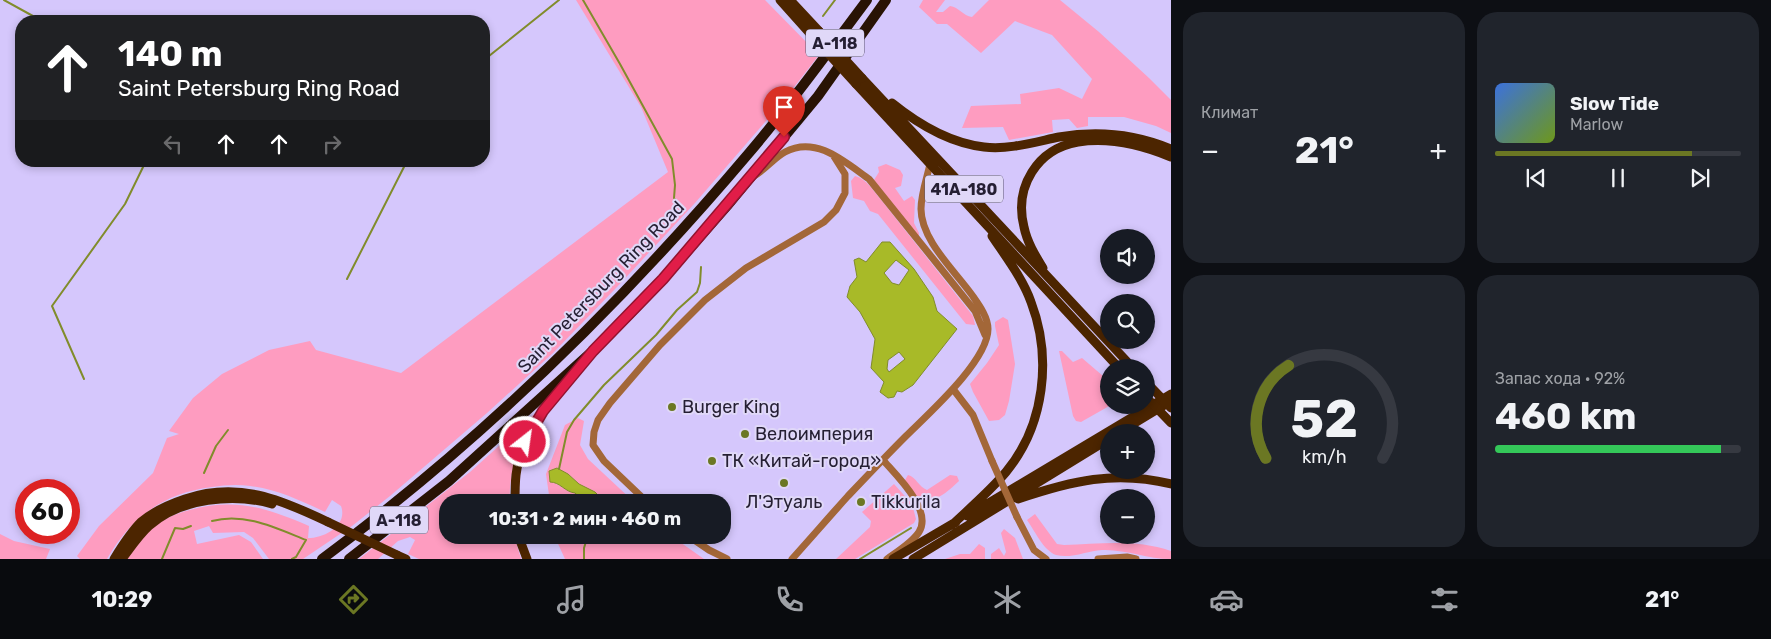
<!DOCTYPE html>
<html lang="ru">
<meta charset="utf-8">
<style>
body{margin:0;font-family:Rubik,sans-serif;background:#20242c;color:#f1f3f6;height:100vh;display:flex;flex-direction:column;font-size:19px;white-space:nowrap}
*{box-sizing:border-box;margin:0}
p{font-size:16px;color:#9ea1a6}
.icon{flex:none;width:28px;height:28px;fill:none;stroke:currentColor;stroke-width:2;stroke-linecap:round;stroke-linejoin:round}
.map{position:relative;flex:1;overflow:hidden}
.sheet{display:flex;flex-direction:column;gap:12px;padding:12px;background:#0d0f14;width:600px}
.sheet>*{flex:none}
.guide{position:absolute;left:15px;top:15px;width:475px;height:152px;border-radius:20px;box-shadow:0 2px 8px #0003;background:#202124;color:#fff;overflow:hidden}
.buttons{position:absolute;left:1100px;top:229px;display:grid;gap:10px}
.buttons a{display:grid;place-items:center;width:55px;height:55px;border-radius:50%;background:#171b24;box-shadow:0 2px 8px #0003;font-size:25px}
.speed{position:absolute;left:15px;top:479px;display:flex;gap:10px;font-size:25px;font-weight:700;text-align:center}
.speed>*{display:grid;place-content:center;width:65px;height:65px;border-radius:50%;background:#171b24;box-shadow:0 2px 8px #0003;line-height:1}
.speed .limit{border:8px solid #d22;background:#fff;color:#111}
.pin{position:absolute;display:grid;place-items:center;width:42px;height:42px;color:#fff;margin:-51px -21px;border-radius:50% 50% 50% 0;rotate:-45deg;box-shadow:0 0 5px #0007}
.pin .icon{rotate:45deg}
.me{position:absolute;width:55px;margin:-28px;rotate:30deg;stroke-linejoin:round;filter:drop-shadow(0 0 4px #0008)}
.turn{display:flex;align-items:center;gap:18px;height:105px;padding:0 20px;font-size:22px}
.turn .icon{width:65px;height:65px;stroke-width:2.5}
.turn b{display:block;font-size:35px;line-height:42px}
.lanes{display:flex;align-items:center;height:48px;padding:0 20px;background:#0003;justify-content:center;gap:25px;direction:ltr}
.lanes .off{opacity:.35}
.big{font-size:38px;font-weight:700;line-height:1.1}
.sheet .widget{flex:1;display:flex;flex-direction:column;justify-content:center;gap:8px;min-width:0;padding:0 18px;border-radius:20px;background:#20242c}
.sheet .dial{align-items:center;gap:0}
.dial svg{height:130px;overflow:visible;fill:none;stroke:#363941;stroke-width:7;stroke-linecap:round;text-anchor:middle}
.dial text{fill:#f1f3f6;stroke:none}
.song{display:flex;align-items:center;gap:15px}
.cover{width:60px;height:60px;border-radius:8px;background:linear-gradient(135deg,hsl(220 70% 55%),hsl(80 70% 35%))}
.played{height:5px;border-radius:2px;background:linear-gradient(90deg,#6b7723 80%,#363941 80%)}
.keys{display:flex;justify-content:space-around;direction:ltr}
.heat{display:flex;justify-content:space-between;align-items:center;font-size:28px;direction:ltr}
.charge{height:8px;border-radius:4px;background:linear-gradient(90deg,#34c759 92%,#363941 0)}
.sheet .tiles{flex:1;display:grid;gap:12px;grid-template-columns:repeat(2,1fr)}
.trip{position:absolute;left:439px;top:494px;width:292px;height:50px;border-radius:20px;background:#171b24;box-shadow:0 2px 8px #0003;font-weight:700;line-height:50px;text-align:center}
.menu{display:flex;height:80px;justify-content:space-around;align-items:center;background:#090b0e;color:#9ea1a6}
.menu .icon{width:35px;height:35px}
.menu .selected{color:#6b7723}
.menu b{font-size:22px;color:#f1f3f6}
main{display:flex;flex:1;min-height:0}
.map>svg:first-child{display:block}
</style>
<main>
<div class="map">
<svg width="1171" height="559" viewBox="0 0 1171 559">
<rect width="100%" height="100%" fill="#d5c7fc"/>
<path fill="#fe9cc0" d="M576,0H765L819,55L784,100L695,203L617,287L553,353L487,413L390,496L352,526L303,559H269L253,538L244,532L213,533L209,526L194,531L197,544L239,535L251,542L263,559H127C134,549 142,538 151,529C161,520 173,515 186,511C233,497 265,507 309,526L308,538C325,538 348,525 341,506L332,500L325,512C302,501 276,489 250,486C238,484 224,485 212,487C164,493 131,517 107,559H80L77,556L99,526L153,473L167,438L179,434L169,431L193,398L222,374L269,350L310,341L316,350L401,373L668,172L641,107Z
M923,0H945L936,12H943L950,6C959,7 963,16 972,17L989,0H1060L1099,32L1149,78L1171,100V133L1156,126L1124,117H1088V126L1077,128L1069,119L1052,120L1053,132L1009,140L1003,127L962,128L971,106L1021,104L1020,94L1059,88L1082,99L1092,79L1052,35L1015,21L981,53L947,24H937L919,7Z
M886,164L900,170L903,175L901,186L895,188L904,201L912,196L915,200L914,223L919,233V237L874,180L879,172L878,167Z
M855,176C867,179 874,192 882,201L973,316L975,325L966,324L878,214L870,211L864,201L853,198L851,181Z
M1003,317L1008,320L1015,364L1009,401L1005,415L999,420L989,421L973,392L970,384L987,363L999,345L995,326V322Z
M1059,351H1062L1073,362L1082,358L1103,376V385L1109,390V405H1111L1081,422L1076,421L1073,416Z
M540,409C523,440 508,466 510,502H448V535H514L521,559H419L408,554L415,540L410,537L398,541L378,559H359L470,472Z
M578,418L584,421L580,445L588,459L634,502H601C598,491 589,490 580,485C576,482 572,477 568,474L552,481L570,492H575L585,502H550L546,474L565,425Z
M908,475C916,477 919,487 927,490L950,475L957,476L959,481C948,491 933,507 917,496C912,493 908,485 905,480Z
M894,484L912,504L916,519L914,523L855,559H836L870,527L871,521L862,512Z
M1035,514L1057,544L1064,545C1100,544 1136,539 1171,551V559C1147,559 1125,549 1102,550C1087,551 1071,559 1056,555C1043,550 1035,531 1027,520Z
M1004,529L1015,538L1023,559H991V554L999,548L1004,556L1006,552L1001,533Z
M0,534L14,541L50,549L46,559H0Z
M554,535H670L704,559H565Z
M979,544L985,548V559H945L960,554H970Z"/>
<path fill="#a8ba28" stroke="#818c2b" fill-rule="evenodd" d="M882,242H890L914,269L933,297L937,311L957,329L913,385L902,392L897,391L894,397L888,398L880,392L884,382L871,368L875,339L860,312L847,297L850,286L857,277L854,260L859,258L866,262ZM896,260L909,270L899,285L892,283L884,273ZM899,352L905,359L889,372L887,369L888,360Z
M557,468L568,474L579,484L595,492L599,496L601,502H585L575,493C565,492 560,482 550,482L549,471Z"/>
<g fill="none" stroke-linecap="round" stroke-linejoin="round">
<path stroke="#818c2b" stroke-width="2" d="M4,0L42,21
M583,0L620,64L672,159L675,185L674,198L679,205
M823,16L835,0
M484,60L559,0
M347,279L407,161
M84,379L52,306L125,204L146,161
M559,469L567,432L574,420L604,385L656,335L677,310L697,292L700,283L701,267
M204,473L216,446L228,430
M212,521C244,512 276,528 306,540L296,557L292,559
M162,559L175,528L183,529L191,526
M584,559V548L588,535
M860,559L911,528"/>
<path stroke="#a36738" stroke-width="7" d="M754,176C766,169 774,158 785,152C816,135 845,162 869,179L975,311L985,335
M953,389L973,415L992,461
M883,460C896,475 933,510 919,532C912,543 898,551 887,559
M647,502L604,461L593,445L594,432L598,420L610,403L660,345L705,300L746,268L824,222L836,210L845,193V174L833,155
M1017,517L1034,550L1046,559
M687,535L709,550L727,559
M792,559C811,538 829,517 848,496C867,476 886,456 906,436C928,414 988,361 988,329C988,317 979,305 972,295C955,271 921,240 921,209C921,194 927,178 930,164
M1098,559L1127,557L1136,559"/>
<path stroke="#4c2500" stroke-width="9" d="M780,0L814,38
M790,0L819,31
M862,78L1133,368
M856,84L1119,368
M892,103C918,124 950,143 984,147C1009,150 1035,142 1059,137C1098,130 1135,134 1171,149
M1043,268C1035,255 1027,242 1024,227C1014,187 1037,149 1078,142C1110,137 1142,145 1171,157
M1120,432L1171,401
M1018,499C1071,481 1115,470 1171,484
M515,502C515,493 515,484 516,475C520,433 552,400 578,369
M967,516L1171,394
M952,525C970,508 990,491 1006,472C1045,425 1052,357 1031,302C1023,279 1006,257 992,236
M518,535L527,559
M397,555L406,559
M114,559C122,546 130,533 141,522C154,511 170,504 185,499C238,481 280,499 328,522
M122,559C131,547 139,535 149,526C180,498 234,493 272,504
M893,559L956,522
M913,559L1109,439"/>
<path stroke="#291304" stroke-width="10" d="M322,559C479,443 623,302 749,153C791,104 828,52 867,0
M349,559L449,481L597,347L628,316L663,279L727,206L818,96L886,0"/>
<path stroke="#a36738" stroke-width="7" d="M992,461L1017,517"/>
<path stroke="#4c2500" stroke-width="9" d="M819,31L862,78
M814,38L856,84
M1149,385L1171,408
M1146,397L1171,423
M328,522L397,555"/>
</g>
<g fill="none" stroke-linecap="round" stroke-linejoin="round">
<defs>
<path id="route" d="M525,442L543,411L593,351L663,279L784,137"/>
</defs>
<use href="#route" stroke="#92132f" stroke-width="12"/>
<use href="#route" stroke="#e11d48" stroke-width="9"/>
</g>
<g fill="#6b7723" stroke="#e0d8f8" stroke-width="2">
<circle cx="672" cy="407" r="5"/>
<circle cx="745" cy="434" r="5"/>
<circle cx="712" cy="461" r="5"/>
<circle cx="784" cy="483" r="5"/>
<circle cx="861" cy="502" r="5"/>
</g>
<g text-anchor="middle" dominant-baseline="central" stroke-width="4" stroke-linejoin="round" paint-order="stroke">
<g fill="#e0d8f8" stroke="#5d566e" stroke-width="1">
<rect x="806" y="29.5" width="58" height="27" rx="4"/>
<rect x="925" y="175.5" width="78" height="27" rx="4"/>
<rect x="370" y="506.5" width="58" height="27" rx="4"/>
</g>
<g font-size="16" font-weight="bold" fill="#251f33">
<text x="835" y="43">А-118</text>
<text x="964" y="189">41А-180</text>
<text x="399" y="520">А-118</text>
</g>
<g font-size="18" fill="#251f33" stroke="#e0d8f8">
<text transform="translate(601 287) rotate(-46)">Saint Petersburg Ring Road</text>
</g>
<g font-size="18" fill="#251f33" stroke="#e0d8f8" text-anchor="start">
<text x="682" y="407">Burger King</text>
<text x="755" y="434">Велоимперия</text>
<text x="722" y="461">ТК «Китай-город»</text>
<text x="784" y="502" text-anchor="middle">Л'Этуаль</text>
<text x="871" y="502">Tikkurila</text>
</g>
</g>
</svg>
<div class="buttons">
<a><svg class="icon" aria-label="sound" viewBox="0 0 24 24"><path d="M4 9h4l5-4v14l-5-4H4zM17 9q2 3 0 6"/></svg></a>
<a><svg class="icon" aria-label="search" viewBox="0 0 24 24"><circle cx="10" cy="10" r="6"/><path d="M15 15l6 6"/></svg></a>
<a><svg class="icon" aria-label="layers" viewBox="0 0 24 24"><path d="M12 4l9 5-9 5-9-5zM3 14l9 5 9-5"/></svg></a>
<a>+</a>
<a>−</a>
</div>
<div class="speed"><div class="limit">60</div></div>
<div class="pin" style="left:784px;top:137px;background:#d93025"><svg class="icon" aria-label="arrive" viewBox="0 0 24 24"><path d="M6 21V4h12l-3 4 3 4H6"/></svg></div>
<svg class="me" style="left:525px;top:442px" viewBox="-20 -20 40 40"><circle r="17" fill="#e11d48" stroke="#fff" stroke-width="3"/><path d="M0-11L8 9 0 5-8 9z" fill="#fff"/></svg>
<div class="trip">10:31 · 2 мин · 460 m</div>
<div class="guide">
<div class="turn"><svg class="icon" aria-label="ahead" viewBox="0 0 24 24"><path d="M12 20V5M6 11l6-6 6 6"/></svg><div><b>140 m</b>Saint Petersburg Ring Road</div></div>
<div class="lanes"><svg class="icon off" aria-label="left" viewBox="0 0 24 24"><path d="M17 20v-9H6M10 6l-5 5 5 5"/></svg><svg class="icon" aria-label="ahead" viewBox="0 0 24 24"><path d="M12 20V5M6 11l6-6 6 6"/></svg><svg class="icon" aria-label="ahead" viewBox="0 0 24 24"><path d="M12 20V5M6 11l6-6 6 6"/></svg><svg class="icon off" aria-label="right" viewBox="0 0 24 24"><path d="M7 20v-9h11M14 6l5 5-5 5"/></svg></div>
</div>
</div>
<section class="sheet">
<div class="tiles">
<div class="widget"><p>Климат</p>
<div class="heat"><a>−</a><b class="big">21°</b><a>+</a></div>
</div>
<div class="widget">
<div class="song"><i class="cover"></i><div><b>Slow Tide</b><p>Marlow</p></div></div>
<div class="played"></div>
<div class="keys"><svg class="icon" aria-label="previous" viewBox="0 0 24 24"><path d="M18 5L8 12l10 7zM5 5v14"/></svg><svg class="icon" aria-label="pause" viewBox="0 0 24 24"><path d="M8 5v14M16 5v14"/></svg><svg class="icon" aria-label="next" viewBox="0 0 24 24"><path d="M6 5l10 7-10 7zM19 5v14"/></svg></div>
</div>
<div class="widget dial"><svg viewBox="0 0 100 80">
<path d="M14 69A42 42 0 1 1 86 69"/>
<path d="M14 69A42 42 0 0 1 28 12" stroke="#6b7723"/>
<text x="50" y="56" font-size="32" font-weight="700">52</text>
<text x="50" y="72" font-size="11">km/h</text>
</svg></div>
<div class="widget"><p>Запас хода · 92%</p><b class="big">460 km</b><div class="charge"></div></div>
</div>
</section>
</main>
<nav class="menu">
<b>10:29</b>
<svg class="icon selected" aria-label="directions" viewBox="0 0 24 24"><path d="M12 3l9 9-9 9-9-9zM9 14v-3h6M13 9l2 2-2 2"/></svg>
<svg class="icon" aria-label="music" viewBox="0 0 24 24"><path d="M9 18V5l10-2v13"/><circle cx="6" cy="18" r="3"/><circle cx="16" cy="16" r="3"/></svg>
<svg class="icon" aria-label="phone" viewBox="0 0 24 24"><path d="M5 4h4l2 5-3 2q2 4 5 5l2-3 5 2v4C11 20 4 13 5 4z"/></svg>
<svg class="icon" aria-label="climate" viewBox="0 0 24 24"><path d="M12 3v18M4 7l16 10M4 17L20 7"/></svg>
<svg class="icon" aria-label="car" viewBox="0 0 24 24"><path d="M5 17H2v-5l4-1 3-4h7l3 4 3 1v5h-3M9 17h6M6 11h13"/><circle cx="7" cy="17" r="2"/><circle cx="17" cy="17" r="2"/></svg>
<svg class="icon" aria-label="filters" viewBox="0 0 24 24"><path d="M4 7h16M4 17h16"/><circle cx="9" cy="7" r="2"/><circle cx="15" cy="17" r="2"/></svg>
<b>21°</b>
</nav>
